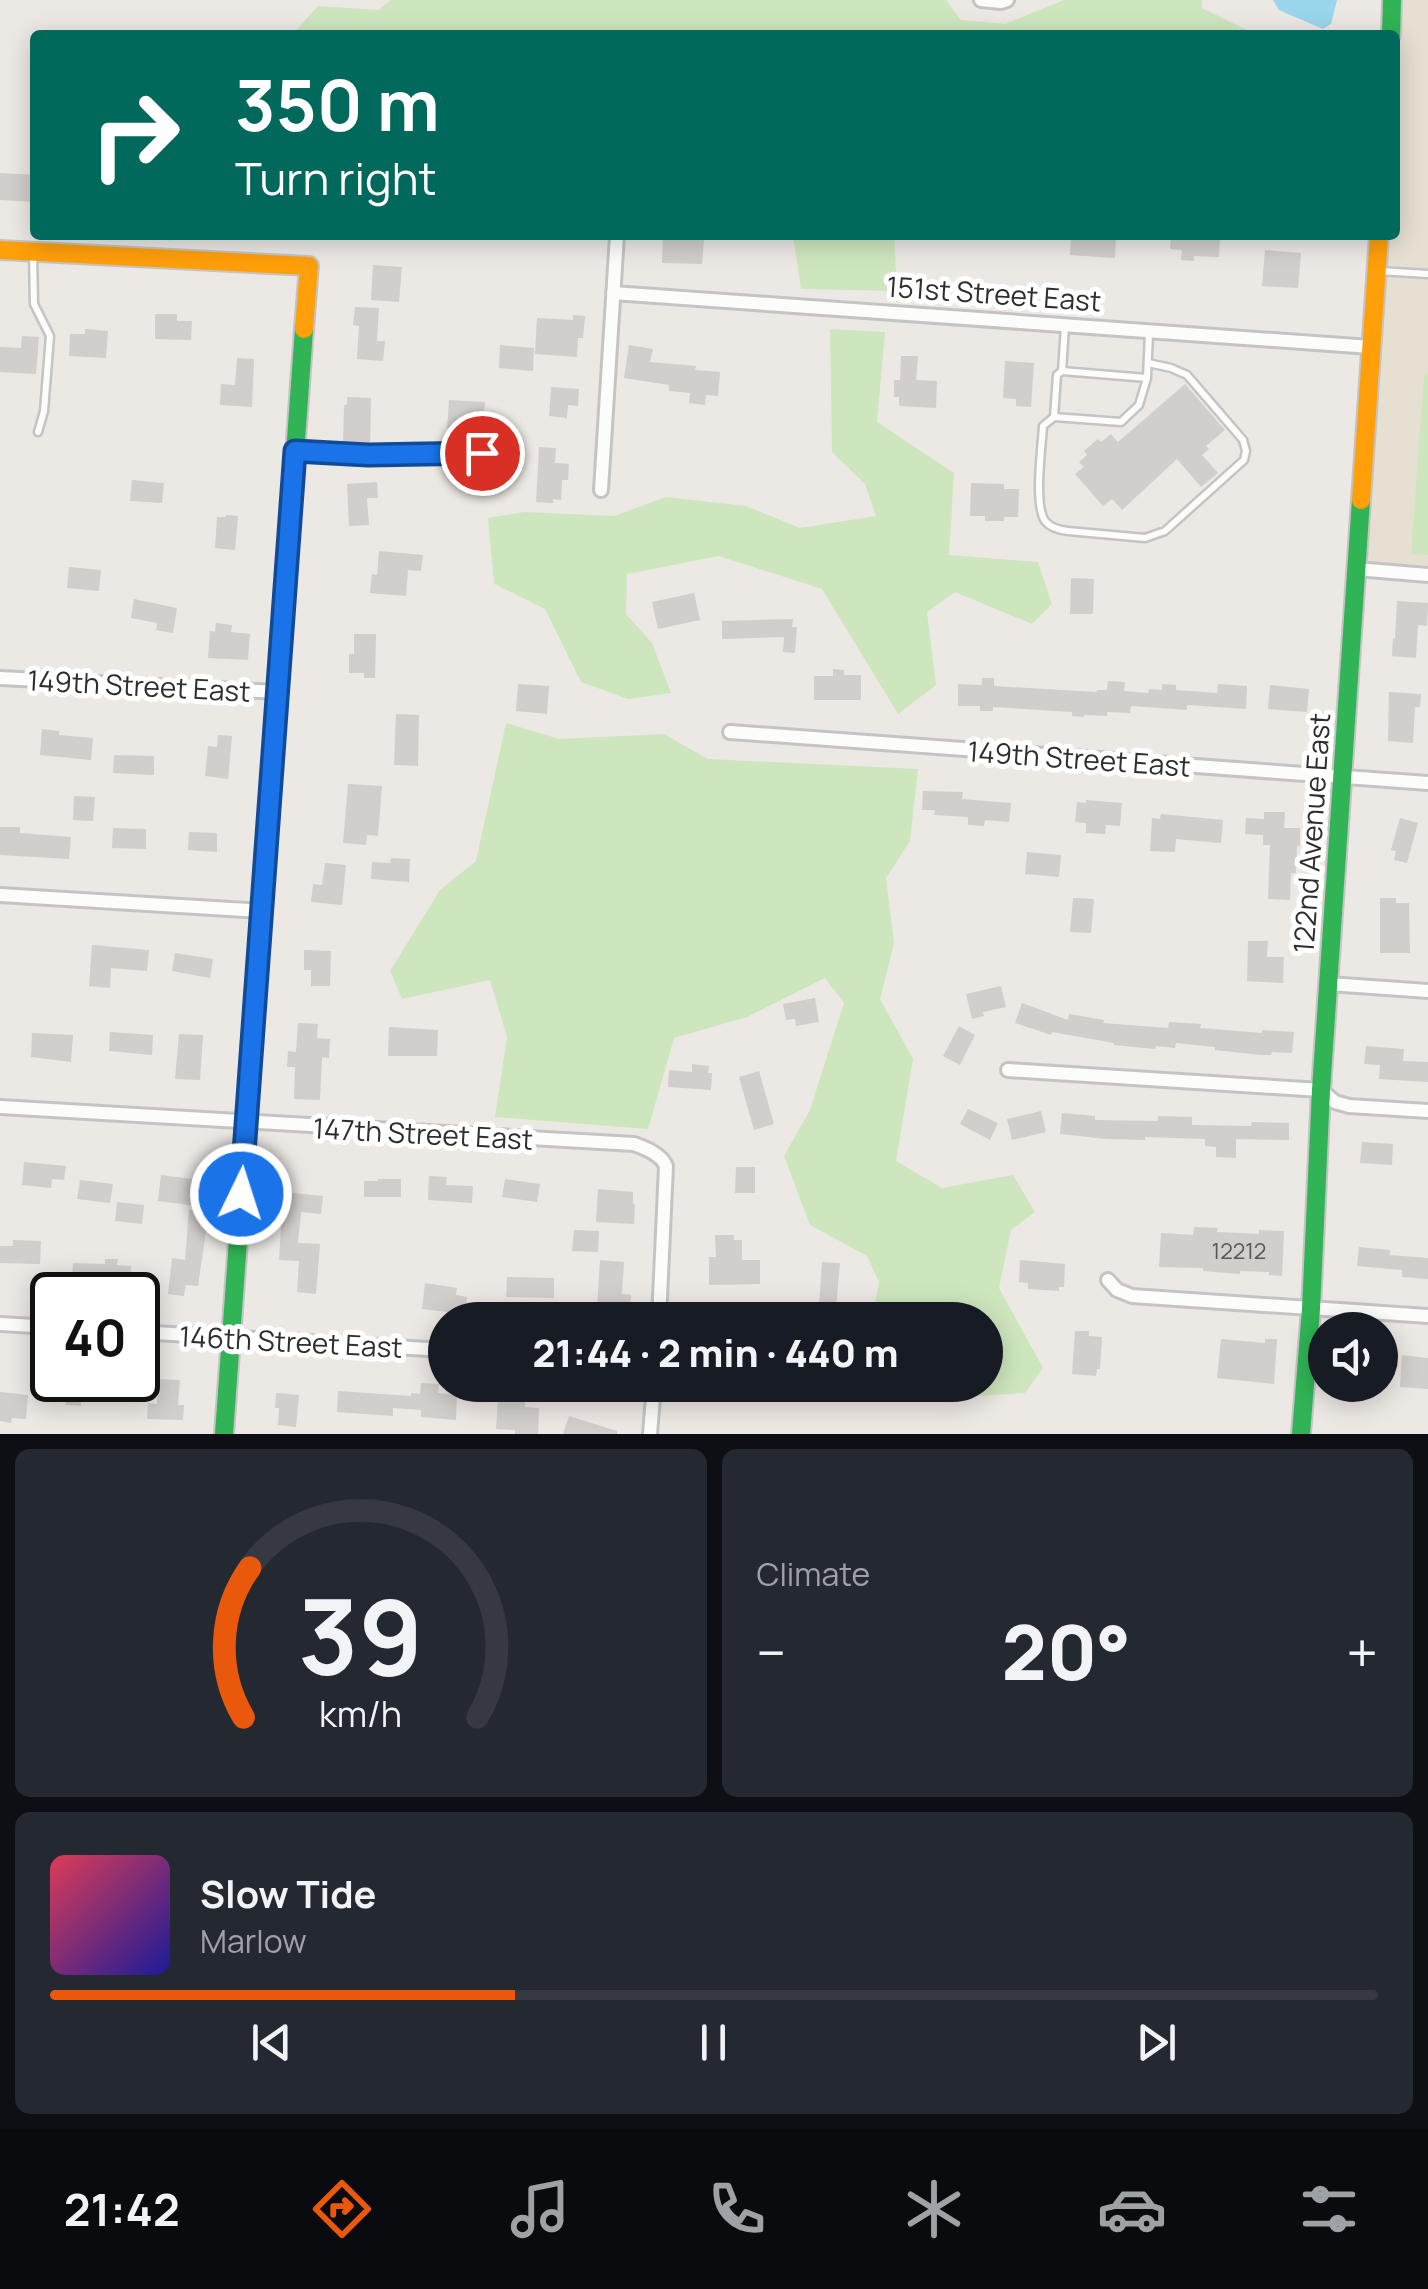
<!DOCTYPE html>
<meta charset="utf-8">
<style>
body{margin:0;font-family:Manrope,sans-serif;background:#242831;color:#f1f3f6;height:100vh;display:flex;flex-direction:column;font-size:38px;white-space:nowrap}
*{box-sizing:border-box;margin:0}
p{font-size:32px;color:#9ea1a6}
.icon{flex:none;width:55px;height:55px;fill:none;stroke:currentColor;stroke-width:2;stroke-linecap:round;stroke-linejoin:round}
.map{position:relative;height:1434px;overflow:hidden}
.side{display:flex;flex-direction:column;gap:15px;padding:15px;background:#0d0f14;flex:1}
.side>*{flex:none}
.top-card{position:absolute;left:30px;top:30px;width:1370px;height:210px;border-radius:10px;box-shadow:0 5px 25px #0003;background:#00695c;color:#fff;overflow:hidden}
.buttons{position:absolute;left:1308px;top:1312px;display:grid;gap:20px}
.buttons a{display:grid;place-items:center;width:90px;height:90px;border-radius:50%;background:#171b24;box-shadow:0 5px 25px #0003;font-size:50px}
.speed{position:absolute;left:30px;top:1272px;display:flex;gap:20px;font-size:50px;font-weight:700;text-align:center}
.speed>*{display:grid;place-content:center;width:130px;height:130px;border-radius:50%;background:#171b24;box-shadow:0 5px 25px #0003;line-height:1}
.speed .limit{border:5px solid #111;border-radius:15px;background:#fff;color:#111}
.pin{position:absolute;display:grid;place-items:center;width:85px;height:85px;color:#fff;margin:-42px;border:5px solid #fff;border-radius:50%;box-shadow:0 2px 10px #0007}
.me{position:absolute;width:110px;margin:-55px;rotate:4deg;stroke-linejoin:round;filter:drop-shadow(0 0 8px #0008)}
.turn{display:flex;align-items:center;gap:35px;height:210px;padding:0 40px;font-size:45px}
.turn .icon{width:130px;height:130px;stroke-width:2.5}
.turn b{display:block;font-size:70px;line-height:85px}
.big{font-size:75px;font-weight:800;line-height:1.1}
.side .tile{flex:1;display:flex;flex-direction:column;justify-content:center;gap:15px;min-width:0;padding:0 35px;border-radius:15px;background:#242831}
.side .dial{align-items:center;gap:0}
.dial svg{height:260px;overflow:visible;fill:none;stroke:#363941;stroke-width:7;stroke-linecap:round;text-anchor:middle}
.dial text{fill:#f1f3f6;stroke:none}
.song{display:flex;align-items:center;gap:30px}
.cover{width:120px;height:120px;border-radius:15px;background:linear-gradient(135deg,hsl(350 70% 55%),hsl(240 70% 35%))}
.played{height:10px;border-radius:5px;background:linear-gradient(90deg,#ea580c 35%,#363941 35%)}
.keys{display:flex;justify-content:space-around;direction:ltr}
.heat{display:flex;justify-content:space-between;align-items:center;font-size:55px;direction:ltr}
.side .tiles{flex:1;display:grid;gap:15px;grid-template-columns:1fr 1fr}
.tile:last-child{grid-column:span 2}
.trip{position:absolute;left:428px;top:1302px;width:575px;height:100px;border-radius:50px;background:#171b24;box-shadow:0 5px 25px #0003;font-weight:800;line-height:100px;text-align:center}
.menu{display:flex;height:160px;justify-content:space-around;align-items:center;background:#090b0e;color:#9ea1a6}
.menu .icon{width:70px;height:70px}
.menu .on{color:#ea580c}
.menu b{font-size:45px;color:#f1f3f6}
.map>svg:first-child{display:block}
</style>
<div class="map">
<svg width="1428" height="1434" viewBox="0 0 1428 1434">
<rect width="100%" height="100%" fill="#ece8e4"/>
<path fill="#e6e0d3" d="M1392,0H1428V575L1356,569L1378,235H1395V35Z"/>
<path fill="#cee6be" d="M391,0H946L961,20L1005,24L1064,0H1202V8L1257,35H292L318,6L378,10Z
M793,235H894L897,291L801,289Z
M830,329L885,332L877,422L954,473L949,555L1038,562L1052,604L1032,624L955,592L927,612L936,685L898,714L822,589L719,556L627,574L626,614L652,643L671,693L628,699L581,682L545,609L494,584L488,518L524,512L614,516L666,497L746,506L800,528L876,516L865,484L832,452Z
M1428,372V555L1411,554L1424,376Z
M506,723L559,739L664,734L708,759L918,769L910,841L886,878L894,943L880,999L913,1059L896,1161L942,1188L1013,1175L1035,1212L1011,1230L999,1288L1043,1368L1025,1393L886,1401L868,1385H985V1320H872L879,1282L867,1256L810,1225L784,1156L810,1110L844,1003L825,978L747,1017L674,1038L648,1129L495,1117L507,1037L490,980L402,999L390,971L440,890L476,861Z"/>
<path fill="#99d6ec" d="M1273,0H1337L1331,24L1323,29L1279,10Z"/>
<path fill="#d1cecb" d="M0,173L35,175L34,202L0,200Z
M1071,235H1116L1115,258L1070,255Z
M1171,235H1220L1219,257L1194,256V261L1181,260L1182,250L1170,249Z
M663,237L704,240L702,264L662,263Z
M1265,250L1301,253L1298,288L1262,286Z
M373,265L402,267L399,302L371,300Z
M355,307L379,308L377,341H385L383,361L357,359L359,326L353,325Z
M155,314H177V321H192L191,340L155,339Z
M573,315L585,316L583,338H578L577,357L535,354L537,318L573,320Z
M85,329L108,331L106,358L69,356L70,334H85Z
M22,336L39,337L36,374L0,372V347L21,348Z
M500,345L534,348L533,371L499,368Z
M629,345L653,349L650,362L696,366L695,370L720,372L718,396L706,395L705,405L689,403L690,393L669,391V385L624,378Z
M901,356H918L916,380L937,381L936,408L899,406V397H894V380H900Z
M237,358L254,359L252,407L220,405L221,384L235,385Z
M1005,361L1034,363L1031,407L1016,406V399L1003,398Z
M1185,384L1225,430L1206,446L1209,449L1202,455L1218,473L1201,487L1177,459L1122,510L1112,499L1103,506L1075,474L1084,467L1079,462L1087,455L1084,451L1098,439L1101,442L1111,434L1118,442Z
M551,387L579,389L578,406L568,405L567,418L549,416Z
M347,397L371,398L370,448L346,447V442H343L344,405H347Z
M449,400L485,402L483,427H492L491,446L446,443Z
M539,447L556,448L555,463L569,464L568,480H562L561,500L553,499V503L536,502Z
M132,480L164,483L162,503L130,501Z
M377,482L378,498H367L369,525L349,526L347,484Z
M971,483L1004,484V489H1019L1018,517H1004V521H985V516H970Z
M226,515L238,516L235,550L215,548L217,517H226Z
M379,551L423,555L421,571L408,570L406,596L370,593L372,574L377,575Z
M69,567L101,570L99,591L67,588Z
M1071,578L1094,579L1093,614H1070Z
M694,593L700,620L658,629L652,602Z
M134,599L177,608L173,633L156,630L157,623L131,618Z
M1397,601L1428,603L1427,626L1418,625L1416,658L1392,656L1393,638L1395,639Z
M793,619L792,627H797L795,653L783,652L784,637L722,639V621Z
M216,623L232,625L231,632L250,634L248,660L208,658L210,631L215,632Z
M354,634H376L375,678H364V673H349V654H354Z
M833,669L844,670V675H861V700H814V676H833Z
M982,678H994V686L1096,692L1097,690H1107L1108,681L1125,682L1124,691L1148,693L1149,689L1162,690V684L1176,685V690L1205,692L1217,693L1218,684L1247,686L1246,709L1187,705V710L1131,706L1130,713L1107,712V716L1084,715V717L1072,716V712L993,707V711H980V706H958V684L982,685Z
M518,684L549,686L547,714L516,711Z
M1270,685L1309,689L1307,712L1268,709Z
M1389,692L1421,694L1420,707H1415L1413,743L1388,741Z
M396,714L419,715L418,766L394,765Z
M42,729L59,731V735L93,738L91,760L40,755Z
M218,735L232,736L228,779L205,776L208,746L217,747Z
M114,755L154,756V775L113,773Z
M348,784L382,786L378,836L367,835L366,845L343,843Z
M923,791L963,792L962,799L1011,803L1009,822L985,820L984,826L968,825V817L934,815L935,810H922Z
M74,796L95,797L93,821L73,820Z
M1086,800L1122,803L1120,826L1106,825L1105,834L1086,833V823L1075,822L1077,802L1086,803Z
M1264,812H1285L1284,828H1300V846H1297L1296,873H1291L1290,900L1268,899L1270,845H1263V835L1245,834L1246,818L1264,819Z
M1161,814L1223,820L1221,843L1176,839L1175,852L1150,851L1152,818L1160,819Z
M1400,818L1418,823L1407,863L1394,860L1396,851L1391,850Z
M0,827H20V833L71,837L69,859L0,855Z
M113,828L146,829V849L112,848Z
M189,832L217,833V852L188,850Z
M1027,852L1061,855L1059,877L1025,874Z
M391,858L410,859L409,882L371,879L372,862L390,863Z
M325,863L346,865L342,905L311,902L313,884L322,885Z
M1073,898L1094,899L1091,933L1070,932Z
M1380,898H1396V903H1409L1410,953H1380Z
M1248,941H1268L1267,957H1284L1283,983L1247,981Z
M92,945L149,950L147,971L111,968L110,988L89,986Z
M304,950L331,951L330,986H311V970H304Z
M175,953L213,959L210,978L172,971Z
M1001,986L1006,1007L983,1012L984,1016L972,1019L966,994Z
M815,998L819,1022L796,1026L795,1019L786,1020L783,1004Z
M1022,1003L1068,1020L1069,1014L1104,1020L1103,1023L1168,1028L1169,1022L1201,1024L1200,1028L1262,1033V1030L1294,1032L1292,1053L1272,1052L1271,1055H1260L1215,1050V1047L1176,1043L1175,1048L1156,1046L1155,1049L1114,1045V1043L1052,1032L1051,1035L1015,1023Z
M298,1023L318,1024L317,1038L330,1039L329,1058L322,1057L320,1100L294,1099L295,1067H287L288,1051L296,1052Z
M959,1026L975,1035L960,1065L943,1056Z
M389,1027L438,1030L437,1056H388Z
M110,1032L153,1035L152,1055L109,1051Z
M32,1033L73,1035L71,1062L31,1057Z
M179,1034L203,1035L200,1080L175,1079Z
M1366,1046L1404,1049L1403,1061L1428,1062V1082L1379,1079L1380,1065L1364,1064Z
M692,1064L709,1066L708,1073H712L711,1090L668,1087L669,1070L692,1072Z
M759,1071L774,1124L754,1130L739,1077Z
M968,1109L998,1123L990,1140L960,1124Z
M1041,1111L1046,1132L1012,1140L1007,1119Z
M1062,1113L1095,1116V1120L1158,1121V1116L1192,1117V1125L1251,1126L1252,1122L1289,1123V1140L1236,1139V1158L1216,1157V1147L1205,1146V1139L1145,1137V1140L1107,1139L1060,1134Z
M1362,1142L1393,1144L1392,1165L1360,1163Z
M24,1162L66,1166L64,1180L52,1179L51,1188L22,1185Z
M736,1167H755V1193H735Z
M161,1175L200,1180L198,1206L158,1201Z
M429,1176L447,1177L446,1185L473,1186L472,1203L428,1200Z
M378,1179H401V1197H364V1181H378Z
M505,1179L540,1184L537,1202L502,1197Z
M80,1180L113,1184L110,1203L77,1199Z
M598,1189L633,1192V1204H635L634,1224L596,1222Z
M283,1192L323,1196L321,1214L301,1212L298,1243L320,1244L316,1294L297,1292L299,1261L279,1260Z
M117,1202L144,1205L142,1224L115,1221Z
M189,1210L209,1211L198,1286L186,1285L184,1296L168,1294L172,1258L185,1260Z
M1194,1227L1218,1228L1217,1232L1259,1234V1230L1284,1231L1282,1276L1269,1275V1272L1240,1271V1274L1203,1271V1268L1159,1267L1161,1233L1193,1235Z
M574,1230L599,1231L598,1252L572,1251Z
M715,1235H734V1240H742V1260H760V1284L709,1285V1257H716Z
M13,1240L41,1241L40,1264L0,1263V1246H13Z
M1359,1247L1390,1250V1255L1428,1258V1279L1402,1277V1270L1357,1266Z
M105,1259H118L117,1265L131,1266L130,1284L102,1283L101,1289H90V1282L72,1281L73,1263L105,1264Z
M600,1260L624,1262L622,1294L631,1295L630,1312L597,1309Z
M1020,1260L1065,1264L1064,1287H1059V1291L1028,1289V1283L1019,1282Z
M822,1262L840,1263L836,1308L870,1313V1320H814L816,1306H819Z
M507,1277L554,1278V1298L506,1297Z
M425,1283L457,1288L456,1295L467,1297L465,1314L422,1309Z
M1075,1331H1089V1336L1102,1337L1100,1369H1097L1096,1376L1072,1374Z
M1221,1339L1265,1343V1339H1277L1274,1384L1217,1378Z
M1402,1355L1428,1358V1389L1400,1387Z
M158,1379L180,1380L178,1405H184L183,1420L147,1419L148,1403L157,1404Z
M68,1380H105L103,1402L81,1401V1406L66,1405Z
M421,1383L439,1384L438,1393L457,1395L456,1420L421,1417V1410L393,1408V1416L337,1412L338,1391L411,1396V1393L420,1394Z
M0,1392L28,1395L26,1419L12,1418L11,1423L0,1421Z
M276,1393L299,1395L296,1427L278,1425L279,1408H275Z
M498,1400L525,1402V1407L539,1408L538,1434H515V1430L496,1429Z
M569,1416L617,1431V1434H563Z"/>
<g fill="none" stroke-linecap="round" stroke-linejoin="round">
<defs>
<path id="lane" d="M33,253L34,304L50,336L44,411L38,432
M1379,271L1428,274
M1062,371L1065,326
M1147,378L1062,371L1057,375L1054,417L1043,426C1042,446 1033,508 1046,522C1051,528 1060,530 1068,531L1145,538L1165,531L1244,460L1246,451L1243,440L1187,375L1171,368L1148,363
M1054,417L1121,422L1139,405L1147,378L1149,333
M296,451L369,455L482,453"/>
<path id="street" d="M981,0L1001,2L1007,0
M613,293L1371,347
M601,490L617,235
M1356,569L1428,575
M0,678L277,692
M730,732L1428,783
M0,895L262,911
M1329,984L1428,991
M1008,1070L1321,1090L1335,1102L1349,1106L1428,1111
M0,1107L634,1144C645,1148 661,1154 666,1166L659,1320
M1108,1280L1117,1290L1132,1296L1428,1316
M0,1324L52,1327
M138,1332L445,1350
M650,1434L654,1385"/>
<path id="fast" d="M1391,35L1392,0
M224,1434L304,329
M1301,1434L1311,1309L1321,1090L1361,500"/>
<path id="slow" d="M0,250L309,266L304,329
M1361,500L1379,235"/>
</defs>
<use href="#lane" stroke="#c5c4c5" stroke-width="11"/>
<use href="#street" stroke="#c5c4c5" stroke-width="18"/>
<use href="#fast" stroke="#c5c4c5" stroke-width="22"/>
<use href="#slow" stroke="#c5c4c5" stroke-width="22"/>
<use href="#lane" stroke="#fcfcfb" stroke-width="6"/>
<use href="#street" stroke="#fcfcfb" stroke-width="12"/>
<use href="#fast" stroke="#30b455" stroke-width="18"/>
<use href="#slow" stroke="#ff9f0a" stroke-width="18"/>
</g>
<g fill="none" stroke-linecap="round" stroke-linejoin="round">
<defs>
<path id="route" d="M241,1194L295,451L368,455L482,453"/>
</defs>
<use href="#route" stroke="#114b97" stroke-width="25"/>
<use href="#route" stroke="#1a73e8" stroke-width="18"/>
</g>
<g text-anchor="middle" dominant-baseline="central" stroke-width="10" stroke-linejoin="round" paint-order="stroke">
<g font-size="22" fill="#585857">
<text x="1239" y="1251">12212</text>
</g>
<g font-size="28" fill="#2e2e2e" stroke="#fff">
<text transform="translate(994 293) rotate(4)">151st Street East</text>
<text transform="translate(139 685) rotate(3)">149th Street East</text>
<text transform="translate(1079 758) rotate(4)">149th Street East</text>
<text transform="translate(1311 833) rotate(-86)">122nd Avenue East</text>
<text transform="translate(423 1133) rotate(3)">147th Street East</text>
<text transform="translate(291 1341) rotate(3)">146th Street East</text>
</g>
</g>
</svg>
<div class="buttons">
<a><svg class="icon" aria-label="sound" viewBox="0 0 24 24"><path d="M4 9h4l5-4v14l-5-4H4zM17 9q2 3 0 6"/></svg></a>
</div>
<div class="speed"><div class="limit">40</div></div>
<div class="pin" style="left:482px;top:453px;background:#d93025"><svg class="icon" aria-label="arrive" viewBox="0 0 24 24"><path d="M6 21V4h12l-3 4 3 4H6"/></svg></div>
<svg class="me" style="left:241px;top:1194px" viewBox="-20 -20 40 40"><circle r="17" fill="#1a73e8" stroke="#fff" stroke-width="3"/><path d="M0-11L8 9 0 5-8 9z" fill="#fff"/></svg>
<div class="trip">21:44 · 2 min · 440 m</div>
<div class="top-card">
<div class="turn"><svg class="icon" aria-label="right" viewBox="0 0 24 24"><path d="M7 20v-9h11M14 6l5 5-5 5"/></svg><div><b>350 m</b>Turn right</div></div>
</div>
</div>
<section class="side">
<div class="tiles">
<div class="tile dial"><svg viewBox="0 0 100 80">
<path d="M14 69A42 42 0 1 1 86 69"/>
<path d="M14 69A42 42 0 0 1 16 23" stroke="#ea580c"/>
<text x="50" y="56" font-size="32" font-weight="700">39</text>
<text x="50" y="72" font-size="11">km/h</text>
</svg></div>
<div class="tile"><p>Climate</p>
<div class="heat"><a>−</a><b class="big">20°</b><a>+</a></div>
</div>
<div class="tile">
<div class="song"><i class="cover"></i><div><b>Slow Tide</b><p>Marlow</p></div></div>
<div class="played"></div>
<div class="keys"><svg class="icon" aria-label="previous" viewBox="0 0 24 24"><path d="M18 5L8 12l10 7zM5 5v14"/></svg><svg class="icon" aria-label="pause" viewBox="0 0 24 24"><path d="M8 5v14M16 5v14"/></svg><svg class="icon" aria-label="next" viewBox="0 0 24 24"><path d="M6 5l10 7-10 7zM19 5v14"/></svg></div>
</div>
</div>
</section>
<nav class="menu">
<b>21:42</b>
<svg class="icon on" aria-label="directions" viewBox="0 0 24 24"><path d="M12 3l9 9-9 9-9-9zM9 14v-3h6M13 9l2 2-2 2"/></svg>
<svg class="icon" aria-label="music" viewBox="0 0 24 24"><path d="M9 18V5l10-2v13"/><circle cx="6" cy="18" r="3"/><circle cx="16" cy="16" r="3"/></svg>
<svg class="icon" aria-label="phone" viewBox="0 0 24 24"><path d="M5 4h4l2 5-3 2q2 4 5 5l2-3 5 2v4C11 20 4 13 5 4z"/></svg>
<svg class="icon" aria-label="climate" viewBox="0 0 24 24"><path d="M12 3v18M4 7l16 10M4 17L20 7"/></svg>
<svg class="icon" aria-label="car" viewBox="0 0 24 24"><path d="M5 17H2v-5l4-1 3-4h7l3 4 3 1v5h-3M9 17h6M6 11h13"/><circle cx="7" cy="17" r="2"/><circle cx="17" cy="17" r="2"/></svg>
<svg class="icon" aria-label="filters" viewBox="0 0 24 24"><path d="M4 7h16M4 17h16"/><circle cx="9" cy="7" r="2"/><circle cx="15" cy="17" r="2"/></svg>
</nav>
